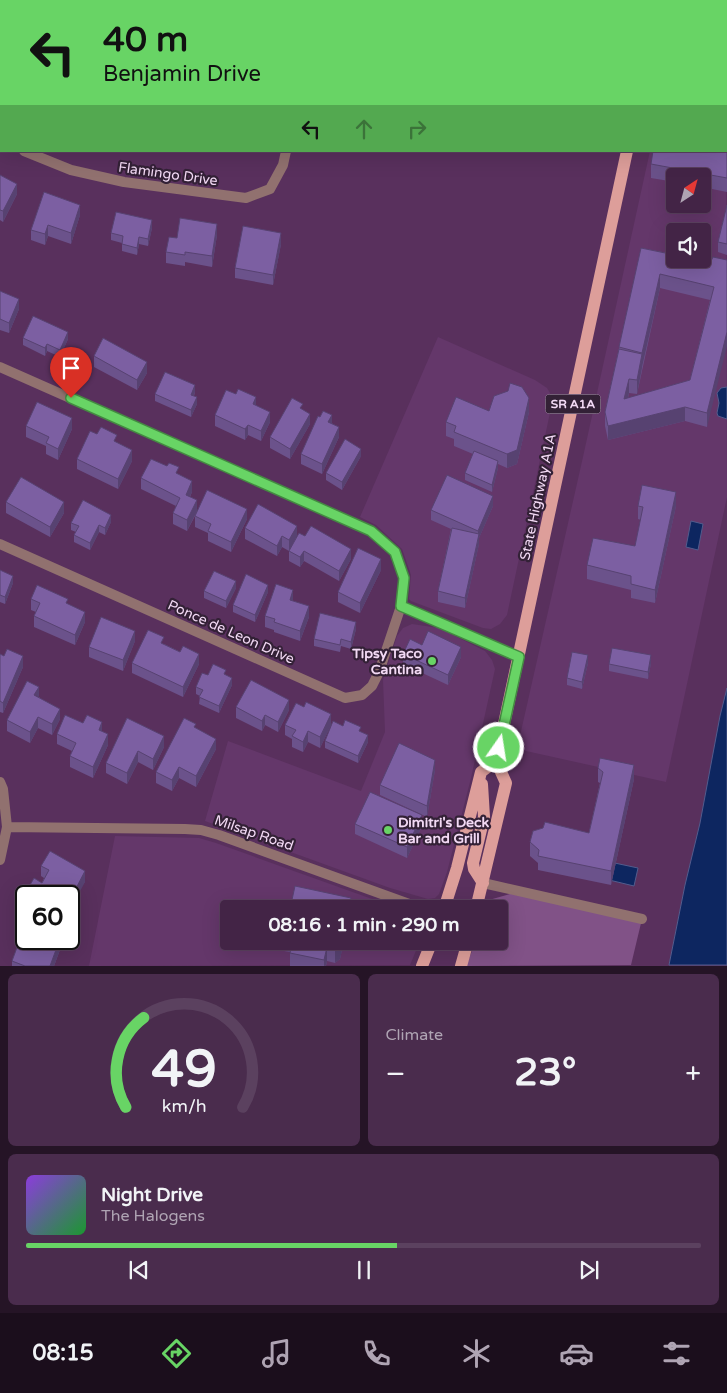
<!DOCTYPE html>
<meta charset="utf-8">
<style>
body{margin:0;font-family:"Varela Round",sans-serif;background:#4a2c4d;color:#f1f3f6;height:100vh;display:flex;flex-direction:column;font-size:19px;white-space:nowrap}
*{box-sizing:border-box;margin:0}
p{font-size:16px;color:#afa4b3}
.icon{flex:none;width:28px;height:28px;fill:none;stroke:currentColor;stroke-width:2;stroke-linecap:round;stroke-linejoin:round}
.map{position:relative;height:966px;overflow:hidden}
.drawer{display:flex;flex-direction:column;gap:8px;padding:8px;background:#251426;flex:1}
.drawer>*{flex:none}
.banner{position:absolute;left:0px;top:0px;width:728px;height:152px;box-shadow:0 5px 20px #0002,0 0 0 1px #5b415f;background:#68d465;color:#111;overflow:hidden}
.needle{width:32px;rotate:36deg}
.buttons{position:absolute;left:666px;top:168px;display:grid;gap:10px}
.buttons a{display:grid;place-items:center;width:45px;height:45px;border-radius:5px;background:#432446;box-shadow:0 5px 20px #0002,0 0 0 1px #5b415f;font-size:25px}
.speed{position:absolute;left:15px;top:885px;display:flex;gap:10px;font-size:25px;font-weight:700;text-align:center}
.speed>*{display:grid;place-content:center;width:65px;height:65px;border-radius:50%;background:#432446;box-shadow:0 5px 20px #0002,0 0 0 1px #5b415f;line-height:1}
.speed .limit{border:2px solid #111;border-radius:8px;background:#fff;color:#111}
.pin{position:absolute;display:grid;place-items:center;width:42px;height:42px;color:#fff;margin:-51px -21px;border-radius:50% 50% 50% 0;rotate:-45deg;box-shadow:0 0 5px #0007}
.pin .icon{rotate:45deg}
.me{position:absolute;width:55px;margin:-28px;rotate:13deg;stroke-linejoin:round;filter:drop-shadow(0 0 4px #0008)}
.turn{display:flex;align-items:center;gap:18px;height:105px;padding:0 20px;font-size:22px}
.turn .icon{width:65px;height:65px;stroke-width:2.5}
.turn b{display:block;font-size:35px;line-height:42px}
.lanes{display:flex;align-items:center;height:48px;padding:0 20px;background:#0003;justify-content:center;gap:25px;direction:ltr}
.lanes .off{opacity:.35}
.big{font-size:38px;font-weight:800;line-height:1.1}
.drawer .tile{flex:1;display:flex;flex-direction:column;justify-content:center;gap:8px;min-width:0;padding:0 18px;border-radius:8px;background:#4a2c4d}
.drawer .dial{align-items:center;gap:0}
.dial svg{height:130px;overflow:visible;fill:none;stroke:#5b415f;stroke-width:7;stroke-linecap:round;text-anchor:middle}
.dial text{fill:#f1f3f6;stroke:none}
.song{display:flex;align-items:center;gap:15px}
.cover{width:60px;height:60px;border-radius:8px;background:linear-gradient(135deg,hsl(270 70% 55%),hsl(130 70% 35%))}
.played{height:5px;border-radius:2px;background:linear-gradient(90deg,#68d465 55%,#5b415f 55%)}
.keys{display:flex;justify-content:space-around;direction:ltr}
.heat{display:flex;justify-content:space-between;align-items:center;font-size:28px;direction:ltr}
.drawer .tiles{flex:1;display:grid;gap:8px;grid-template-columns:1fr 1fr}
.tile:last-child{grid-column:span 2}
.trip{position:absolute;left:220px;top:900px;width:288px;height:50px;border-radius:5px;background:#432446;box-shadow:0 5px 20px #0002,0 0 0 1px #5b415f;font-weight:800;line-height:50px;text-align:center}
.tab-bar{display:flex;height:80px;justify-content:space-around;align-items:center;background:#1b0e1c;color:#afa4b3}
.tab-bar .icon{width:35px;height:35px}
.tab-bar .on{color:#68d465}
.tab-bar b{font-size:22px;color:#f1f3f6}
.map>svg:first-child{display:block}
</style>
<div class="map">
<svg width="727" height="966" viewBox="0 0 727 966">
<rect width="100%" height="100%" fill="#59305d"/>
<path fill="#64376a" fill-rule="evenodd" d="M726,37L727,497L666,782L517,749L583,457L650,151H726ZM675,176H702V204H675ZM675,231H702V259H675Z
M438,337L535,380L547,388L550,393L551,408L507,615L500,624L491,629L483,628L411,601L409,599L411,575L402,549L376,525L360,517Z
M412,624L439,628L485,651L492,660L495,669L471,778L447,872L439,894L435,898L428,899L390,888L205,821L228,741L361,791L385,732L383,680L397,636L403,628Z
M115,836L199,838L216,843L400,909H229V941H420L410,965L89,966Z"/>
<path fill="#815287" d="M517,892L642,919L631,965L466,966L476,941H499V909H486L489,900Z"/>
<path fill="#0d2660" stroke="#525c8d" d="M727,387V419L718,416L717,413L719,403L717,393L721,388Z
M691,521L703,524L698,550L686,547Z
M727,688V965H669L685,885L700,823L720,716Z
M610,862L638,868L634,886L605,879Z"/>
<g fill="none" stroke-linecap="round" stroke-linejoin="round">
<path stroke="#91716f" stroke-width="10" d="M587,0L594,1
M323,1V0
M726,28H727
M0,141L1,142
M24,151L71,170L124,182L246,198L270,189L283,165L286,151
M0,367L371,531L395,552L404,579L401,606L379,672L372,686L362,695L345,698L0,544
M401,606L519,657
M0,782L3,789L7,827L0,860
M7,827L185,829L201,830L219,835L423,909
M483,883L642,919"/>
<path stroke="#dd9e9a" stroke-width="12" d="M659,1V0
M496,761L627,151
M482,784L484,817L473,863L474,869L483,883
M444,909L457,868L481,772L496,761
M476,909L506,783L496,761
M422,966L432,941
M461,966L468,941"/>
</g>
<path fill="#6b528b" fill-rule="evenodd" d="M727,41V192L702,187V176H675V182L651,178V164Z
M0,175L17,194L3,222L0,220Z
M727,205V255L718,252V242Z
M80,215L71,244L48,236L45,245L31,240V230Z
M152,228L148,246L139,244L137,255L122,251V243L111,240V233Z
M217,235L212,267L185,262V266L166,263V252L177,238Z
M281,244L273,285L235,278V268Z
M641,248L711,261L727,260L707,427L685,421L608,440L605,426V412ZM660,288L710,300L690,380L628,398L629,393L637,394Z
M0,291L19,309L9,333L0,330Z
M23,338L68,339L60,357L47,351L45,356L23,345Z
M94,356L147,373L137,390L94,367Z
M195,392L194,396L197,404L191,417L155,401V394Z
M256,405L270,422L261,441L248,435L245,440L215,426V415Z
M303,410L310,424L290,459L270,448V437Z
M489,411L529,412L517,464L507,468L498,464V468L492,492L465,480V473L473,454L454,446V439L446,436V422Z
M332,423L339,437L322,474L301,464V454Z
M26,426L72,429L58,460L46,454V446L26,437Z
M117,443L132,461L118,489L77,469V459Z
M361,456L342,490L326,480V473Z
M179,474L192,492L190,497L197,510L247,519L231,552L208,541V533L195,527V516L187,531L173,524V513L176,506L141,489V478Z
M6,502L64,513L50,537L6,513Z
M493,506L479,538V544L465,608L438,602V591L451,529L431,520V510Z
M638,506H676L655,603L631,598V590L587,579V565L635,546L641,520L638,519Z
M111,522L105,535L99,532L90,550L74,542V535L76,532L71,530V523Z
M245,528L297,537L351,559L339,581L304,561L300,567L289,561V551L282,547L277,556L245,539Z
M0,570L13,583L5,604L0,602Z
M381,570L360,613L338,602V592Z
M236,588L226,608L204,598V591Z
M268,592L255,622L233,612V605Z
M31,599L68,604L85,622L75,645L34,627V616L36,612L31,610Z
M293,601L309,617L300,641L274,632V630L265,627V616Z
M356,629L351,649L341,646L340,652L314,646V639Z
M135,641L123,671L89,657V647Z
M164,644L180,652L199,664L183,697L132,673V663Z
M422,645L461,657L448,685L403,664V654Z
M0,654L23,667L3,713L0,712Z
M588,663L582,689L567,685V678Z
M651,663L648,679L609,671V664Z
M208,675H226L232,685L219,713L199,704L200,696L196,694V687Z
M39,697L60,719L52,735L38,728L30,743L7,731V720Z
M236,707L289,710L278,732L265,725L262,731L236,718Z
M127,718L164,747L153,770L138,762L127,784L106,773V763Z
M285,725H331L320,748L308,742L303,752L292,747V739L285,735Z
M343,726L361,732L368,742L358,763L325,748V741Z
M196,728L216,749L196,787L179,778L172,791L156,783V772Z
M102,731L108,745L93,778L70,767V756L72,751L57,744V734Z
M598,768L634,779L611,885L538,870V863L530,856V842L589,833L600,783L598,782Z
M435,770L427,817L380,795V785Z
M355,824L422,826L407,858L355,834Z
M41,866L85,882L69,896H26V903V892L42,883L44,878L41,876Z
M61,939V947L54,966H12V961Z
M284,941H344L340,959L335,963L327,961L326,966H290V952L284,951Z"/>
<path fill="#574271" d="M1,48V59L0,62V51Z
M17,184V194L3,222V211Z
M80,205V215L71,244V233Z
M152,220V228L148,246V239Z
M217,224V235L212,267V256Z
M48,225V236L45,245V234Z
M281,233V244L273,285V275Z
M139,237V244L137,255V248Z
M660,274V288L642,367V353Z
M19,299V309L9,333V323Z
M68,332V339L60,357V350Z
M727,332V346L707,427V413Z
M47,344V351L45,356V348Z
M642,354V368L637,394V380Z
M147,362V373L137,390V380Z
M629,379V393L624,413V399Z
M195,385V392L191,402V395Z
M197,397V404L191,417V410Z
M256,397V408L253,404Z
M529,398V412L517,464L507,468V454Z
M685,407V421L608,440V426Z
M270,412V422L261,441V431Z
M310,414V424L290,459V449Z
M332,415V425L328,422Z
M72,418V429L58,460V449Z
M248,425V435L245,440V429Z
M339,427V437L322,474V464Z
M361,449V456L342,490V482Z
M132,450V461L118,489V479Z
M498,461V468L492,492V485Z
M192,481V492L186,505V495Z
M676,492V506L655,603V590Z
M493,496V506L479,538V544L465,608V598L478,540V531Z
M197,500V511L187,531V520Z
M64,502V513L50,537V527Z
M247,509V519L231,552V542Z
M111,515V522L105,535V528Z
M99,525V532L90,550V543Z
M297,526V536L289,551V540Z
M282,536V547L277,556V546Z
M351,549V559L339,581V571Z
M304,551V561L300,567V557Z
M381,559V570L360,613V603Z
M13,576V583L5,604V597Z
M236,581V588L226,608V601Z
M268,585V592L255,622V615Z
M293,590V600L290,610V600Z
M309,606V617L300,641V631Z
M85,612V622L75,645V635Z
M356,622V629L351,649V642Z
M135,631V641L123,671V660Z
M461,647V657L448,685V675Z
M199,654V664L183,697V687Z
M588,655V663L582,689V682Z
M651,655V663L648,679V672Z
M23,656V667L3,713V703Z
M232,678V685L219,713V706Z
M39,687V697L34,695Z
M289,700V710L278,732V722Z
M60,709V719L52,735V724Z
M331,714V725L320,748V737Z
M265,715V725L262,731V721Z
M38,717V728L30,743V732Z
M102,722V733L99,730Z
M308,731V742L303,752V742Z
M108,734V745L93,778V767Z
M368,735V742L358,763V756Z
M164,736V747L153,770V759Z
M216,739V749L196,787V776Z
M138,751V762L127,784V773Z
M435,760V770L427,817V806Z
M634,765V779L611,885V871Z
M179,767V778L172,791V780Z
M422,815V826L407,858V847Z
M85,871V882L69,912V902Z
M351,898V909H348Z
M60,939H61V947L54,966H50Z
M341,941H344L340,959L335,963V949Z
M327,947V961L326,966H324V960Z"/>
<path fill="#7c5fa2" stroke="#574271" d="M24,0H50V1H26Z
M75,0H78L86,1H75Z
M179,0H204V1H179Z
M220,0H258V1H220Z
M726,40L727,41V178L651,164L653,151H726Z
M0,175L17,184L3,211L0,210Z
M44,192L80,205L71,233L48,225L45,234L31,230Z
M727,205V244L718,242Z
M116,212L152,220L148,239L139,237L137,248L122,244L123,236L111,233Z
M180,218L217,224L212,256L185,252V255L166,252L169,237L177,238Z
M243,226L281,233L273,275L235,268Z
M641,248L675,255V259H696L711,261L713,257L727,260V332L707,413L685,407L608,426L605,412L619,349L642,354L637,380L629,379L624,399L690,380L714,287L660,274L642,353L619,347Z
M0,291L19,299L9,323L0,319Z
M33,316L68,332L60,350L47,344L45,348L23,338Z
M103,338L147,362L137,380L94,356Z
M165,372L195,385L191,395L197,397L191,410L155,394Z
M510,383L522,387L529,398L517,450L507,454L454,432L456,426L446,422L456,397L489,411L494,396L508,391Z
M238,389L256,397L253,404L270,412L261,431L248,425L245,429L215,415L226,390L236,394Z
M292,398L303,404L300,408L310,414L290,449L270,437Z
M37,402L72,418L58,449L46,443L49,437L26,426Z
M323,411L332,415L328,422L339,427L322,464L301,454L318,416L320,417Z
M101,427L117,435L114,441L132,450L118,479L77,459L90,431L97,434Z
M345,439L361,449L342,482L326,473Z
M474,451L498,461L492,485L465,473Z
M151,459L167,466L169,463L179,467L176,473L192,481L186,495L197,500L187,520L173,513L180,498L141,478Z
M447,475L493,496L478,531L431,510Z
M21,477L64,502L50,527L6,502Z
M642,485L676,492L655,590L631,584V576L587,565L593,538L635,546L643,507L638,506Z
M207,490L247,509L231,542L208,531L211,524L195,516Z
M83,500L111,515L105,528L99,525L90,543L74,535L79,526L71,523Z
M258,504L297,526L289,540L282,536L277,546L245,528Z
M311,526L351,549L339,571L304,551L300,557L289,551L299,533L305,536Z
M452,528L479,534L465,598L438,591Z
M358,548L381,559L360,603L338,592Z
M0,570L13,576L5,597L0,595Z
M214,571L236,581L226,601L204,591Z
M246,574L268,585L255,615L233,605Z
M276,584L293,590L290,600L309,606L300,631L274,622L275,619L265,616Z
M37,585L68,599L66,603L85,612L75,635L34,616L40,603L31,599Z
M320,613L356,622L351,642L341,639L340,645L314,639Z
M101,617L135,631L123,660L89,647Z
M148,630L164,637L161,643L180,652L183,646L199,654L183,687L132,663Z
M428,631L461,647L448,675L403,654L410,639L422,645Z
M612,648L651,655L648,672L609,664Z
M7,649L23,656L3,703L0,701V654L4,656Z
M572,652L588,655L582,682L567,678Z
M213,664L226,670L224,674L232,678L219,706L199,697L203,690L196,687L202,673L208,675Z
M251,680L289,700L278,722L265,715L262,721L236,707Z
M27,681L39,687L34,695L60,709L52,724L38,717L30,732L7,720Z
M306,702L331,714L320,737L308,731L303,742L292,736L296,730L285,725L296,703L304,707Z
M65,715L83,723L87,715L102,722L99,730L108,734L93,767L70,756L76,743L57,734Z
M127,718L164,736L153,759L138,751L127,773L106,763Z
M184,718L196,724L194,727L216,739L196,776L179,767L172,780L156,772Z
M345,720L361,727L359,731L368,735L358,756L325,741L333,721L343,726Z
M399,743L435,760L427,806L380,785Z
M600,758L634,765L611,871L538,856L539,850L530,842L533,831L543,828L545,822L589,833L603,772L598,768Z
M370,792L422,815L407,847L355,824Z
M50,851L85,871L69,902V896H33L26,892L34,878L42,883L49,870L41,866Z
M295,886L351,898L348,909H290Z
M26,923V939H60L50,966H25L12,961Z
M292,941H341L340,945L335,949L327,947L324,960L290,953Z"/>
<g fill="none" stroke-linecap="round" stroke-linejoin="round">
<defs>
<path id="route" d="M71,398L371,531L395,552L404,578L401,606L519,657L499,748"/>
</defs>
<use href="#route" stroke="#448a42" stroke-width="12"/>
<use href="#route" stroke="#68d465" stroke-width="9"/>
</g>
<g fill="#68d465" stroke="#332136" stroke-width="2">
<circle cx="432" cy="661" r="5"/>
<circle cx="388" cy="830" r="5"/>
</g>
<g text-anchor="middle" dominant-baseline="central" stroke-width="4.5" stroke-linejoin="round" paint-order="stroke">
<rect fill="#332136" stroke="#b9a2bc" stroke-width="1" x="545.5" y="394.5" width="55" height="19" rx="4"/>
<g font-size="12" font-weight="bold" fill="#f3daf5">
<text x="573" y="404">SR A1A</text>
</g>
<g font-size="14" fill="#f3daf5" stroke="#332136">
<text transform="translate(168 174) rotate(8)">Flamingo Drive</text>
<text transform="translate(538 497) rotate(-78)">State Highway A1A</text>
<text transform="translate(231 632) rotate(24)">Ponce de Leon Drive</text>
<text transform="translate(254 833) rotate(19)">Milsap Road</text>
</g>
<g font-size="14" font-weight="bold" fill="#f3daf5" stroke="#332136" text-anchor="end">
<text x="422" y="653">Tipsy Taco<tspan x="422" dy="16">Cantina</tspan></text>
<text x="398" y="822" text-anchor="start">Dimitri's Deck<tspan x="398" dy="16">Bar and Grill</tspan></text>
</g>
</g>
</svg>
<div class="buttons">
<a><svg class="needle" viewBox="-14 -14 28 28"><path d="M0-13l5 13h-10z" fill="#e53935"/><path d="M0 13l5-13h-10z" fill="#afa4b3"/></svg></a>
<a><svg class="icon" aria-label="sound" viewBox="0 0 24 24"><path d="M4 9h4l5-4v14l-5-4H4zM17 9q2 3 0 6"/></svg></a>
</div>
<div class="speed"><div class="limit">60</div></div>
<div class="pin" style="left:71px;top:398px;background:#d93025"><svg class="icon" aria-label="arrive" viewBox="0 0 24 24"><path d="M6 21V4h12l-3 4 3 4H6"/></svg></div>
<svg class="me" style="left:499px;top:748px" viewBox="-20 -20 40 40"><circle r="17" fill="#68d465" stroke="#fff" stroke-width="3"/><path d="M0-11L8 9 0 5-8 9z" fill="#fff"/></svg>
<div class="trip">08:16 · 1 min · 290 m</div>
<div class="banner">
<div class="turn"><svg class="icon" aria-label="left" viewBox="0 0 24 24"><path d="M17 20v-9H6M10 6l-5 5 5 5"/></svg><div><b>40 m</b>Benjamin Drive</div></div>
<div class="lanes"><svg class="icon" aria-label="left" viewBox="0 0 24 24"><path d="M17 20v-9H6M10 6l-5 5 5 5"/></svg><svg class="icon off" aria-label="ahead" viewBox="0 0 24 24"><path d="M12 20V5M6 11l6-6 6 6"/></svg><svg class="icon off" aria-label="right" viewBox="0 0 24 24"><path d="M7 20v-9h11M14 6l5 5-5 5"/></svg></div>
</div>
</div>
<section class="drawer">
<div class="tiles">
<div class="tile dial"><svg viewBox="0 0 100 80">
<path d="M14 69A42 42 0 1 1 86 69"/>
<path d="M14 69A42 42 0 0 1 25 14" stroke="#68d465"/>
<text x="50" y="56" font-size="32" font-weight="700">49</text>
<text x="50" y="72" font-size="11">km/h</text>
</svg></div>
<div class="tile"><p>Climate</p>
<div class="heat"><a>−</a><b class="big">23°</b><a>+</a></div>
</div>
<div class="tile">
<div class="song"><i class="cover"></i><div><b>Night Drive</b><p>The Halogens</p></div></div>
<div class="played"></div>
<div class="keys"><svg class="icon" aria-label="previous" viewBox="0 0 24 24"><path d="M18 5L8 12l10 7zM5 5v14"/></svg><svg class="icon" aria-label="pause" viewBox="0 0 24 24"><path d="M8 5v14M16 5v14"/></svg><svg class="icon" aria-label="next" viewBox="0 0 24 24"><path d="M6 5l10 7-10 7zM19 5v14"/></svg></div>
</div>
</div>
</section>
<nav class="tab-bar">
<b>08:15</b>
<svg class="icon on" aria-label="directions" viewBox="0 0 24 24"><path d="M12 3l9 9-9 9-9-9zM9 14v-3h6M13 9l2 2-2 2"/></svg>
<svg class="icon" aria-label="music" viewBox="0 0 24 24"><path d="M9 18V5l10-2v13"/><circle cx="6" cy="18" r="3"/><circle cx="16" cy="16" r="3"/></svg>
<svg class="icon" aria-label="phone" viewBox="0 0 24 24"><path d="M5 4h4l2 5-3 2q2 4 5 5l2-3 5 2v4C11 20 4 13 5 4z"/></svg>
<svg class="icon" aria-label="climate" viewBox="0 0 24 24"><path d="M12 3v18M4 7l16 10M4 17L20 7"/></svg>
<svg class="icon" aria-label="car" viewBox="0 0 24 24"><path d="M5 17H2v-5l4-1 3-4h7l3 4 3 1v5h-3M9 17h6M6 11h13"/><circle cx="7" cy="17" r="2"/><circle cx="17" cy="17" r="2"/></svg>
<svg class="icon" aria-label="filters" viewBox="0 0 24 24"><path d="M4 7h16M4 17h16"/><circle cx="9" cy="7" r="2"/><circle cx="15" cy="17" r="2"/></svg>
</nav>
